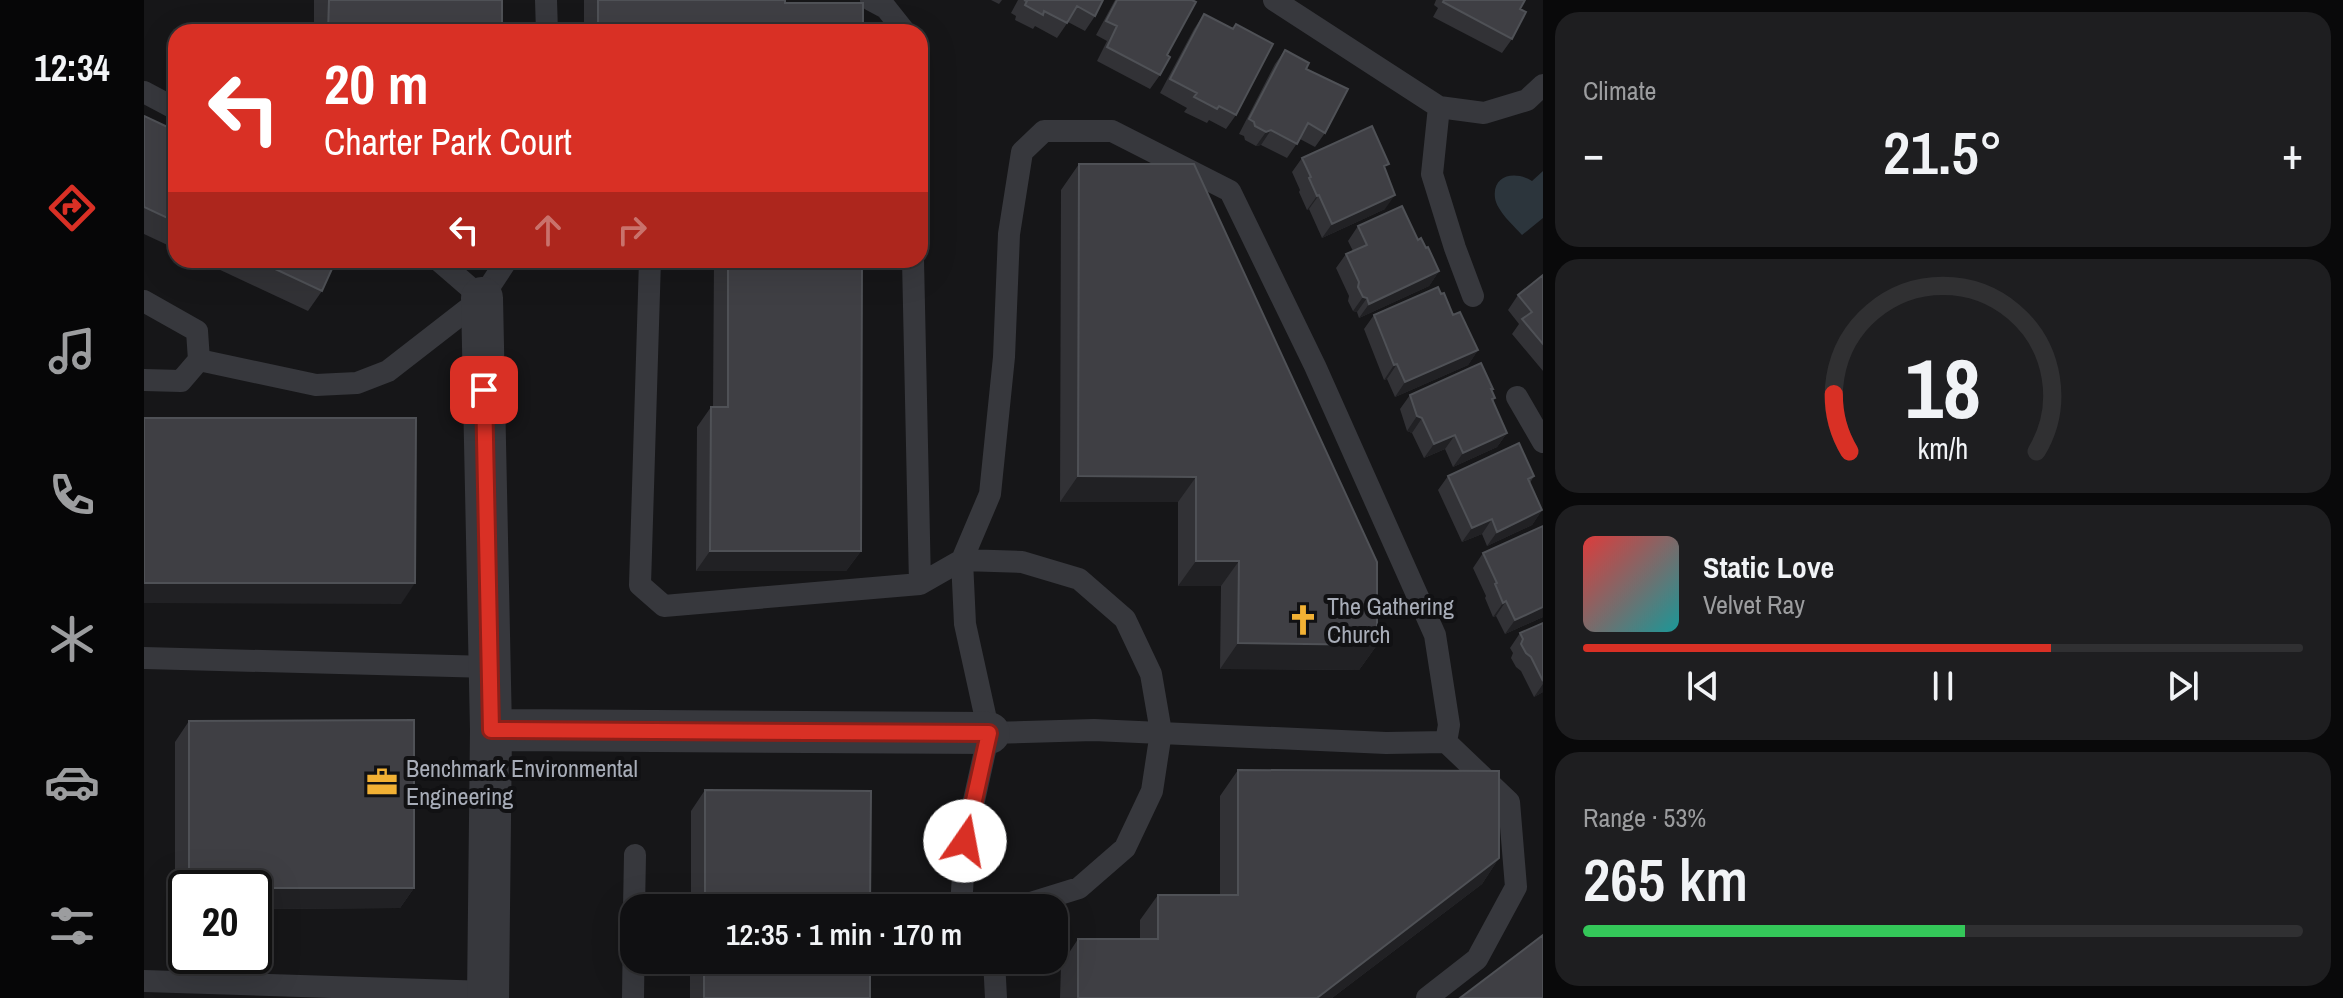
<!DOCTYPE html>
<meta charset="utf-8">
<style>
body{margin:0;font-family:"Archivo Narrow",sans-serif;background:#1e1e20;color:#f1f3f6;height:100vh;display:flex;flex-direction:column;font-size:30px;white-space:nowrap}
*{box-sizing:border-box;margin:0}
p{font-size:26px;color:#9c9d9f}
.icon{flex:none;width:44px;height:44px;fill:none;stroke:currentColor;stroke-width:2;stroke-linecap:round;stroke-linejoin:round}
.map{position:relative;flex:1;overflow:hidden}
.drawer{display:flex;flex-direction:column;gap:12px;padding:12px;background:#09090a;width:800px}
.drawer>*{flex:none}
.banner{position:absolute;left:24px;top:24px;width:760px;height:244px;border-radius:24px;box-shadow:0 8px 32px #0002,0 0 0 2px #303032;background:#d93025;color:#fff;overflow:hidden}
.speed{position:absolute;left:24px;top:870px;display:flex;gap:16px;font-size:40px;font-weight:700;text-align:center}
.speed>*{display:grid;place-content:center;width:104px;height:104px;border-radius:50%;background:#101012;box-shadow:0 8px 32px #0002,0 0 0 2px #303032;line-height:1}
.speed .limit{border:4px solid #111;border-radius:12px;background:#fff;color:#111}
.pin{position:absolute;display:grid;place-items:center;width:68px;height:68px;color:#fff;margin:-34px;border-radius:16px;box-shadow:0 4px 12px #0006}
.me{position:absolute;width:88px;margin:-44px;rotate:12deg;stroke-linejoin:round;filter:drop-shadow(0 0 6px #0008)}
.turn{display:flex;align-items:center;gap:28px;height:168px;padding:0 24px;font-size:36px}
.turn .icon{width:104px;height:104px;stroke-width:2.5}
.turn b{display:block;font-size:56px;line-height:68px}
.lanes{display:flex;align-items:center;height:76px;padding:0 24px;background:#0003;justify-content:center;gap:40px;direction:ltr}
.lanes .off{opacity:.35}
.big{font-size:60px;font-weight:600;line-height:1.1}
.drawer .tile{flex:1;display:flex;flex-direction:column;justify-content:center;gap:12px;min-width:0;padding:0 28px;border-radius:24px;background:#1e1e20}
.drawer .dial{align-items:center;gap:0}
.dial svg{height:208px;overflow:visible;fill:none;stroke:#303032;stroke-width:7;stroke-linecap:round;text-anchor:middle}
.dial text{fill:#f1f3f6;stroke:none}
.song{display:flex;align-items:center;gap:24px}
.cover{width:96px;height:96px;border-radius:12px;background:linear-gradient(135deg,hsl(0 70% 55%),hsl(180 70% 35%))}
.played{height:8px;border-radius:4px;background:linear-gradient(90deg,#d93025 65%,#303032 65%)}
.keys{display:flex;justify-content:space-around;direction:ltr}
.heat{display:flex;justify-content:space-between;align-items:center;font-size:44px;direction:ltr}
.charge{height:12px;border-radius:6px;background:linear-gradient(90deg,#34c759 53%,#303032 0)}
.trip{position:absolute;left:476px;top:894px;width:448px;height:80px;border-radius:24px;background:#101012;box-shadow:0 8px 32px #0002,0 0 0 2px #303032;font-weight:600;line-height:80px;text-align:center}
main{display:flex;flex:1;min-height:0}
.tab-bar{display:flex;flex-direction:column;width:144px;justify-content:space-around;align-items:center;background:#060607;color:#9c9d9f}
.tab-bar .icon{width:56px;height:56px}
.tab-bar .active{color:#d93025}
.tab-bar b{font-size:36px;color:#f1f3f6}
.map>svg:first-child{display:block}
</style>
<main>
<nav class="tab-bar">
<b>12:34</b>
<svg class="icon active" aria-label="directions" viewBox="0 0 24 24"><path d="M12 3l9 9-9 9-9-9zM9 14v-3h6M13 9l2 2-2 2"/></svg>
<svg class="icon" aria-label="music" viewBox="0 0 24 24"><path d="M9 18V5l10-2v13"/><circle cx="6" cy="18" r="3"/><circle cx="16" cy="16" r="3"/></svg>
<svg class="icon" aria-label="phone" viewBox="0 0 24 24"><path d="M5 4h4l2 5-3 2q2 4 5 5l2-3 5 2v4C11 20 4 13 5 4z"/></svg>
<svg class="icon" aria-label="climate" viewBox="0 0 24 24"><path d="M12 3v18M4 7l16 10M4 17L20 7"/></svg>
<svg class="icon" aria-label="car" viewBox="0 0 24 24"><path d="M5 17H2v-5l4-1 3-4h7l3 4 3 1v5h-3M9 17h6M6 11h13"/><circle cx="7" cy="17" r="2"/><circle cx="17" cy="17" r="2"/></svg>
<svg class="icon" aria-label="filters" viewBox="0 0 24 24"><path d="M4 7h16M4 17h16"/><circle cx="9" cy="7" r="2"/><circle cx="15" cy="17" r="2"/></svg>
</nav>
<div class="map">
<svg width="1399" height="998" viewBox="0 0 1399 998">
<rect width="100%" height="100%" fill="#161618"/>
<path fill="#2c353c" d="M1399,171V218L1378,235C1369,225 1353,211 1351,198C1348,174 1372,171 1388,181Z"/>
<g fill="none" stroke-linecap="round" stroke-linejoin="round">
<path stroke="#37383d" stroke-width="22" d="M402,0L403,32
M727,0L742,8L761,32
M1130,0L1295,107L1340,113L1383,100L1399,85
M0,92L32,109
M1295,107L1288,174L1311,248L1329,296
M294,260L338,298
M506,260L496,585L520,606L776,584L769,260
M0,301L53,331L55,360L37,381L0,380
M55,360L172,385L213,383L244,371L338,298L363,260
M1373,397L1399,442
M776,584L818,560L878,562L935,579L981,619L1007,674L1017,732L1008,791L981,848L935,888L877,906L817,908
M0,658L346,667
M845,733L950,730L1242,743L1302,742L1365,802L1372,887L1333,959L1283,998
M490,908L491,855
M817,908L821,841L845,733L821,624L818,560L846,494L860,357L865,234L878,152L900,131H968L1086,191L1171,366L1291,635L1305,725L1302,742
M850,960L852,998
M0,981L344,992
M489,998L490,922"/>
<path stroke="#37383d" stroke-width="42" d="M338,298L347,730L344,998
M347,730L845,733"/>
</g>
<path fill="#323236" d="M170,0H358V32H170Z
M440,0H641V3L719,32H440Z
M847,0H858L855,4Z
M874,0H959L951,16L941,31L924,22L913,38L891,26L889,29L871,20L872,16L867,13Z
M971,0H1048L1023,55L1016,75L1006,89L953,61L963,41L952,35Z
M1292,0H1381L1376,9L1368,39L1358,53L1289,17L1294,8L1290,5Z
M1060,14L1092,115L1082,129L1065,120L1063,123L1040,112L1043,108L1016,93L1050,29Z
M1141,50L1181,133L1171,147L1156,139L1143,158L1117,145L1112,146L1101,140L1100,136L1095,134L1131,64Z
M0,116L32,131V249L0,234Z
M1158,158L1241,169V209L1178,238L1165,209L1163,210L1155,192L1156,190L1148,172Z
M935,164L1233,645L1215,670L1076,669L1077,586H1034V502H916L917,190Z
M1214,226L1274,240L1295,271L1285,286L1215,318L1213,312L1209,311L1204,301L1205,296L1192,268L1202,254L1209,251L1204,241Z
M55,260H192L178,291L164,311Z
M570,260H718L717,551L702,571H552L553,427L567,407H569Z
M1399,275V371L1368,334L1375,324L1364,310L1374,295Z
M1297,294L1309,315L1334,350L1324,365L1251,397L1243,379L1240,380L1220,329L1230,315Z
M1348,390L1351,398L1349,401L1363,433L1353,447L1309,467L1301,449L1280,458L1268,433L1263,431L1256,409L1266,395Z
M1304,476H1390L1386,483L1398,510L1388,525L1343,546L1338,534L1318,542L1294,490Z
M1339,553L1399,617L1361,634L1352,616L1349,617L1341,598L1342,596L1329,568Z
M1399,623V692L1390,697L1377,671L1372,667L1367,658L1369,653L1366,648L1376,633Z
M45,721L270,888L256,908L110,909V888H42V909H31V742Z
M1094,770L1355,858L1338,884L1188,998H916L917,965L934,939H996V920L1014,895H1076V796Z
M561,790L726,908H547V811Z
M546,960H726V998H546Z"/>
<path fill="#212124" d="M1127,130L1117,145L1112,146L1122,132Z
M1175,195L1165,209L1163,210L1173,196Z
M1251,195L1241,209L1178,238L1188,224Z
M1295,271L1285,286L1215,318L1225,304Z
M1219,297L1223,298L1213,312L1209,311Z
M1334,350L1324,365L1251,397L1261,382Z
M1253,364L1243,379L1240,380L1250,365Z
M1273,416L1278,418L1268,433L1263,431Z
M1363,433L1353,447L1309,467L1319,453Z
M1311,435L1301,449L1280,458L1290,444Z
M934,476L1052,477L1034,502H916Z
M1398,510L1388,525L1343,546L1353,532Z
M1348,519L1338,534L1318,542L1328,528Z
M566,551H717L702,571H552Z
M1052,561H1095L1077,586H1034Z
M0,583H271L257,604L0,603Z
M1362,601L1352,616L1349,617L1359,603Z
M1399,607V617L1361,634L1371,620Z
M1094,643L1233,645L1215,670L1076,669Z
M1399,684V692L1390,697Z
M1355,858L1338,884L1188,998H1173Z
M110,888H270L256,908L110,909Z
M42,893V909H31Z"/>
<path fill="#3f3f44" stroke="#4f5156" stroke-width="2" d="M185,0H358V32H184Z
M454,0H641V3H719V32H454Z
M880,0H959L951,16L933,6L923,23L900,11L899,15L881,5L883,1Z
M973,0H1048L1052,2L1023,55L1026,57L1016,75L963,47L973,26L962,21Z
M1300,0H1381L1376,9L1382,12L1368,39L1299,2Z
M1060,14L1089,29L1092,24L1129,44L1092,115L1075,106L1073,109L1050,97L1053,93L1026,79Z
M1141,50L1165,63L1162,69L1204,89L1181,133L1164,123L1153,144L1127,130L1122,132L1111,126L1110,122L1105,119Z
M0,116L32,131V222L0,207Z
M1228,126L1245,164L1240,166L1251,195L1188,224L1175,195L1173,196L1165,178L1167,177L1158,158Z
M935,164H1050L1233,562V645L1094,643L1095,561H1052V477L934,476Z
M1258,206L1274,240L1277,238L1282,248L1284,247L1295,271L1225,304L1223,298L1219,297L1214,287L1215,282L1202,254L1223,245L1214,226Z
M112,260H192L178,291Z
M584,260H718L717,551H566L567,407H584Z
M1399,275V344L1378,319L1388,312L1374,295Z
M1294,287L1297,294L1300,293L1309,315L1316,312L1334,350L1261,382L1253,364L1250,365L1230,315Z
M1337,363L1349,389H1347L1351,398L1348,399L1363,433L1319,453L1311,435L1290,444L1278,418L1273,416L1266,395Z
M0,418H272L271,583H0Z
M1375,443L1390,476L1384,479L1398,510L1353,532L1348,519L1328,528L1304,476Z
M1399,526V607L1371,620L1362,601L1359,603L1351,584L1353,583L1339,553Z
M1399,623V681L1387,657L1382,653L1377,644L1379,639L1376,633Z
M270,720V888H45V721Z
M1094,770L1355,771V858L1173,998H934V939H1014V895H1094Z
M561,790L727,791L726,908H561Z
M1399,935V998H1316Z
M560,960H726V998H560Z"/>
<g fill="none" stroke-linecap="round" stroke-linejoin="round">
<defs>
<path id="route" d="M340,390L347,730L845,733L821,841"/>
</defs>
<use href="#route" stroke="#8d1f18" stroke-width="20"/>
<use href="#route" stroke="#d93025" stroke-width="14"/>
</g>
<defs>
<symbol id="church-bare" viewBox="-9 -9 18 18"><path d="M-1.2-6h2.4v3.5h3.3v2.4h-3.3V6h-2.4V-.1h-3.3v-2.4h3.3Z" fill="#f2b134" stroke="#111113" stroke-width="2.5" paint-order="stroke"/></symbol>
<symbol id="office-bare" viewBox="-9 -9 18 18"><path d="M-6-3h4V-5.5h4V-3h4V5H-6ZM-1-4.5V-3h2v-1.5ZM-6 0V1H6V0Z" fill="#f2b134" stroke="#111113" stroke-width="2.5" paint-order="stroke"/></symbol>
</defs>
<g fill-rule="evenodd">
<use href="#church-bare" x="1137" y="598" width="44" height="44"/>
<use href="#office-bare" x="216" y="760" width="44" height="44"/>
</g>
<g text-anchor="middle" dominant-baseline="central" stroke-width="8" stroke-linejoin="round" paint-order="stroke">
<g font-size="24" fill="#a8adb8" stroke="#111113" text-anchor="start">
<text x="1183" y="606">The Gathering<tspan x="1183" dy="28">Church</tspan></text>
<text x="262" y="768">Benchmark Environmental<tspan x="262" dy="28">Engineering</tspan></text>
</g>
</g>
</svg>
<div class="speed"><div class="limit">20</div></div>
<div class="pin" style="left:340px;top:390px;background:#d93025"><svg class="icon" aria-label="arrive" viewBox="0 0 24 24"><path d="M6 21V4h12l-3 4 3 4H6"/></svg></div>
<svg class="me" style="left:821px;top:841px" viewBox="-20 -20 40 40"><circle r="19" fill="#fff"/><path d="M0-13L10 11 0 6-10 11z" fill="#d93025"/></svg>
<div class="trip">12:35 · 1 min · 170 m</div>
<div class="banner">
<div class="turn"><svg class="icon" aria-label="left" viewBox="0 0 24 24"><path d="M17 20v-9H6M10 6l-5 5 5 5"/></svg><div><b>20 m</b>Charter Park Court</div></div>
<div class="lanes"><svg class="icon" aria-label="left" viewBox="0 0 24 24"><path d="M17 20v-9H6M10 6l-5 5 5 5"/></svg><svg class="icon off" aria-label="ahead" viewBox="0 0 24 24"><path d="M12 20V5M6 11l6-6 6 6"/></svg><svg class="icon off" aria-label="right" viewBox="0 0 24 24"><path d="M7 20v-9h11M14 6l5 5-5 5"/></svg></div>
</div>
</div>
<section class="drawer">
<div class="tile"><p>Climate</p>
<div class="heat"><a>−</a><b class="big">21.5°</b><a>+</a></div>
</div>
<div class="tile dial"><svg viewBox="0 0 100 80">
<path d="M14 69A42 42 0 1 1 86 69"/>
<path d="M14 69A42 42 0 0 1 8 47" stroke="#d93025"/>
<text x="50" y="56" font-size="32" font-weight="700">18</text>
<text x="50" y="72" font-size="11">km/h</text>
</svg></div>
<div class="tile">
<div class="song"><i class="cover"></i><div><b>Static Love</b><p>Velvet Ray</p></div></div>
<div class="played"></div>
<div class="keys"><svg class="icon" aria-label="previous" viewBox="0 0 24 24"><path d="M18 5L8 12l10 7zM5 5v14"/></svg><svg class="icon" aria-label="pause" viewBox="0 0 24 24"><path d="M8 5v14M16 5v14"/></svg><svg class="icon" aria-label="next" viewBox="0 0 24 24"><path d="M6 5l10 7-10 7zM19 5v14"/></svg></div>
</div>
<div class="tile"><p>Range · 53%</p><b class="big">265 km</b><div class="charge"></div></div>
</section>
</main>
